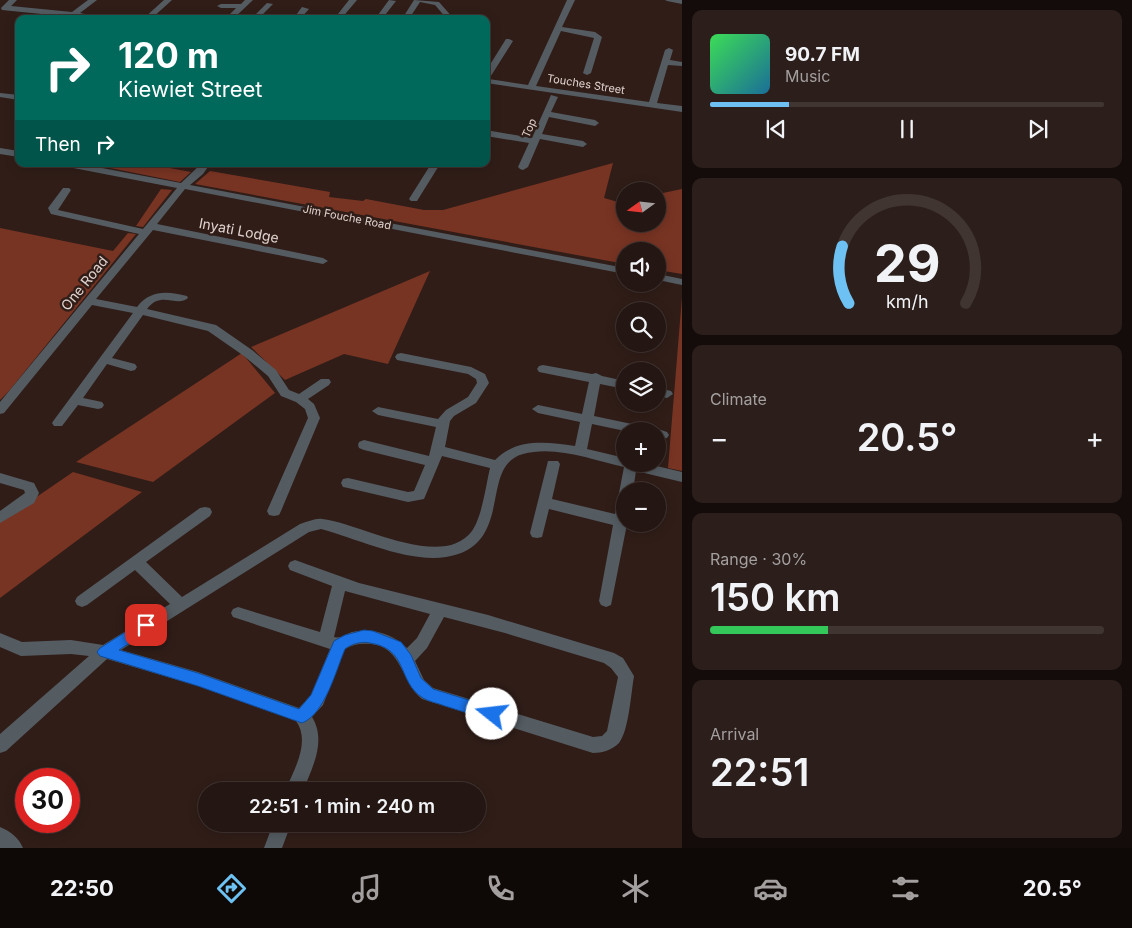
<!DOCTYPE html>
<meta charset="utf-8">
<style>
body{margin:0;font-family:Inter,sans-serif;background:#2c1f1b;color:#f1f3f6;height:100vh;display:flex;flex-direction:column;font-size:19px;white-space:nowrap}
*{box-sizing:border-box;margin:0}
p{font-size:16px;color:#a39f9f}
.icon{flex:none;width:28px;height:28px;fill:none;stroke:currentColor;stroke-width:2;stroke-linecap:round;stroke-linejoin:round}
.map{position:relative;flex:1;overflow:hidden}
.panel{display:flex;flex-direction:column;gap:10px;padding:10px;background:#140c0a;width:450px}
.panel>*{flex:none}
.top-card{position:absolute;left:15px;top:15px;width:475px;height:152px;border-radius:10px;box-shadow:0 2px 12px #0003,0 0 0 1px #413532;background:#00695c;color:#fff;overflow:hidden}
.needle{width:32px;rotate:255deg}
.buttons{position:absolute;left:616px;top:182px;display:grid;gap:10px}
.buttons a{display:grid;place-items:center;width:50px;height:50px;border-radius:50%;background:#241612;box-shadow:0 2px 12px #0003,0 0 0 1px #413532;font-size:25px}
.speed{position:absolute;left:15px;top:768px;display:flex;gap:10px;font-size:25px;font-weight:700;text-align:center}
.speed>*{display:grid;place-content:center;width:65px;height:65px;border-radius:50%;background:#241612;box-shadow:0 2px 12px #0003,0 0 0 1px #413532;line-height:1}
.speed .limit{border:8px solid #d22;background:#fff;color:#111}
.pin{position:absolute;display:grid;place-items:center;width:42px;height:42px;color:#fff;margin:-21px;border-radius:10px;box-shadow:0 2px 8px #0006}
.me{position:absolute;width:55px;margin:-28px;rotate:286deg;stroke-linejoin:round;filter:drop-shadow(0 0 4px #0008)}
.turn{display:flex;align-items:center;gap:18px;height:105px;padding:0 20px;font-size:22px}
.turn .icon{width:65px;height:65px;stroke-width:2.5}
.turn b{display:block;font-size:35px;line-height:42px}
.then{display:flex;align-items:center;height:48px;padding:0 20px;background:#0003;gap:10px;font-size:19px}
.big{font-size:38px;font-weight:600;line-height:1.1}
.panel .widget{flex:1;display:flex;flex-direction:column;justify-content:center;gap:8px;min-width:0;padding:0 18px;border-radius:10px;background:#2c1f1b}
.panel .dial{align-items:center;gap:0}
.dial svg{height:130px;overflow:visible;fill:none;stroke:#413532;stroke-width:7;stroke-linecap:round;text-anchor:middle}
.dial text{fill:#f1f3f6;stroke:none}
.song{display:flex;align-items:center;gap:15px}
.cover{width:60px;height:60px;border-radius:8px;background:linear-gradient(135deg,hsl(130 70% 55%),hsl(200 70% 35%))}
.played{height:5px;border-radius:2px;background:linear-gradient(90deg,#6dc2f3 20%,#413532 20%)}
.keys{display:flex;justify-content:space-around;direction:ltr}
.heat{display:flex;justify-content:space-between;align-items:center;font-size:28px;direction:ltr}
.charge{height:8px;border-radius:4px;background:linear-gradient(90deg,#34c759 30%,#413532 0)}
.trip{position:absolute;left:198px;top:782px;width:288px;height:50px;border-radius:25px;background:#241612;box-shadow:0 2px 12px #0003,0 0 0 1px #413532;font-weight:600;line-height:50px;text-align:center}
.tab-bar{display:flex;height:80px;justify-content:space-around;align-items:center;background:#0e0907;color:#a39f9f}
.tab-bar .icon{width:35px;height:35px}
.tab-bar .selected{color:#6dc2f3}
.tab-bar b{font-size:22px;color:#f1f3f6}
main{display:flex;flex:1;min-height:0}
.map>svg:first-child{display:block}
</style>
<main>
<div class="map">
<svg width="682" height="848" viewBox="0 0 682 848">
<rect width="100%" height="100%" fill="#301d18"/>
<path fill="#783423" d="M613,163L604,198L618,202L625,200V224H658V194L682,189V274L658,270V251H625V264L195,184L210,171L330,192L329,197L363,201L366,199L424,210H443Z
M90,164H148L191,172L180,182Z
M161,189L172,190L143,227L136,226Z
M0,228L113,251L128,233L136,234L9,391L0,400Z
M430,271L388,364L344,354L285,380L251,347Z
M682,297V471L668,468Z
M242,353L275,393L153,482L76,462Z
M73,472L142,492L0,598V522Z"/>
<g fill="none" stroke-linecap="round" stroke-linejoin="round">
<path fill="#545c62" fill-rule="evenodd" d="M9,0H17L11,6L72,12L88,0H97L80,13L109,19H91L2,10L1,8Z
M164,0H172L151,19H143Z
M245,0H253L233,19H225L236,8H221L217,6L221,4H241Z
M349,0H357L341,19H334Z
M389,0L396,1L382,19H375Z
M414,0L439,2L454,19H447L435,5L420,2L409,19H402Z
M567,0H575L562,27L595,32L602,37L591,73L587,75L583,73L594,38L561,31L536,86L649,102L665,50L669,48L673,50L670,60L682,62V66L668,65L657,103L682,106V112L486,83V71L506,39H509L513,41L489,79L528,85Z
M665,0H682V4L667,1Z
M267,3L273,4L258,19H251Z
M302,7L309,9L300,19H293Z
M0,93L19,95V100L0,97Z
M551,95L558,97L551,112L595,120L599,123L595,126L549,117L542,134L583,141L587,144L583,147L540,139L528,167L523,170L520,169L518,167L529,143L486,136V130L532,138Z
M0,148L19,151V157L0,154Z
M64,164H81L181,183L201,164H210L203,174L190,185L625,268V274L185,189L157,224L323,258L328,261L323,264L153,230L96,299L137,307C150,290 167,291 187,296L188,298C177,308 161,290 147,309L216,325L252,350L276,370L289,390L299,394L321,379H329L331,382L329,385L308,399L314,404L320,418L281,511L279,515L274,516L269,515L267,511L308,418L305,409L296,402L281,396L268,376L244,356L208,331L143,315L112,358L135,364L137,367L135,370L131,371L107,364L83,398L102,402L104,405L102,408L98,409L78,405L62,426H54L52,423L54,420L133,313L92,305L4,413L0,414V402L139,234L51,214L48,208L63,188H69L71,190L58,210L143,229L177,188L68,167Z
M431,164H440L417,201H411L409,199Z
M658,274L682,279V285L658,280Z
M401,353L471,367L485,374L489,383L476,403L454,416L450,421L445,447L495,460C517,438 546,442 575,446L580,422L538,413L532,409L538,405L582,414L589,382L539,372L537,369L539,366L543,365L592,374L596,373L602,376L625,381V389L600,384L594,416L646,427L650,428L652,431H625L592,424L587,449L625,458V464H648L682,472V482L636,471L633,491H625V524H627L611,605L606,607L601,605L599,601L613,525L549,509L542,537L537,538L532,537L530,533L548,461H558L560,464L552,499L615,514L624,467C593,460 555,445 523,454C478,466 516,546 446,557C408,563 358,539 321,529L309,532L121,650L198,672L299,708L311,695L330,649L233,617L231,613L233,609L238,607L320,632L332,586L290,570L288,566L290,562L295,560L359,583L488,615L614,653L623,658L634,676C631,693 629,730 619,743C612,750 602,753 593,753L422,699C402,683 402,647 371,644C361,643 353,644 345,649L323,705L312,717C327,741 312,768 303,791H285C294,770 311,742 296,721L198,686L107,659L6,751L0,753V734L89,656L71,654L21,656L0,647V633L22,642L71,640L103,645L170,604L135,570L87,605L82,607L77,605L75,601L77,597L200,508L205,507L210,508L212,512L210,516L146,562L182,597L300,524C307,522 316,518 322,519C360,523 442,571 472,531C482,517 486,485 490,468L442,456L424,499L408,502L348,488L343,487L341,483L343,479L348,478L408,492L414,491L425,465L364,450L359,448L358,445L359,442L364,440L429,456L436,427L378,415L372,411L378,407L438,419L446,410L468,397L477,383L476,379L468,374L397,360L395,357L397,354ZM345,591L430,614L417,638L407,648C394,634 371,627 352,632C346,634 340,639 334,637ZM444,617L505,633L604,663L611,668L618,677L607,731L602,736L593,737L433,688L424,680L415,661L427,648Z
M658,388L671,391L673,394L667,398L658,396Z
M658,429L667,432L669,435L667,438H658V431H653Z
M0,473L34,483L39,493L34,503L0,523V511L25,493L24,490L0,483Z
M273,824H291L282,848H264Z
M0,827C10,831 19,838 23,848H0Z"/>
</g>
<path fill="#1a73e8" stroke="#114b97" d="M146,619L151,621L153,625L151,629L119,650L198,673L299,709L311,695L334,641L345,635L364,630L373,631L401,642L411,655L421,678L433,689L498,709L500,714L498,719L492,721C477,716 461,711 445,706C438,703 429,702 423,698C397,682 409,649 370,643C362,641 351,644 345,649C336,670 325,714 302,723L198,686L100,656L97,652L100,648Z"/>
<g text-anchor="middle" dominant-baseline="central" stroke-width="5" stroke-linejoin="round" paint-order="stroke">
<g font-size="11" fill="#e0d3cf" stroke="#301d18">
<text transform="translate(586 84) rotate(9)">Touches Street</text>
<text transform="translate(529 128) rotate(-66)">Top</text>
<text transform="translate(347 217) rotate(11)">Jim Fouche Road</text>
</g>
<g font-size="14" fill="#e0d3cf" stroke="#301d18">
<text transform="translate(239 230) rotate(11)">Inyati Lodge</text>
<text transform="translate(84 283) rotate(-51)">One Road</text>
</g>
</g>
</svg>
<div class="buttons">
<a><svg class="needle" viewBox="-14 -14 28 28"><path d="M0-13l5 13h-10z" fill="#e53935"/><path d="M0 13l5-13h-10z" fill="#a39f9f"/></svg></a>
<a><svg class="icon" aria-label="sound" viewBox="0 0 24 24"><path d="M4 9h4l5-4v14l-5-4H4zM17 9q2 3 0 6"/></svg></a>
<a><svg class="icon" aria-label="search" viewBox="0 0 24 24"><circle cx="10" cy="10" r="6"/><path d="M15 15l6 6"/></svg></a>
<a><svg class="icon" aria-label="layers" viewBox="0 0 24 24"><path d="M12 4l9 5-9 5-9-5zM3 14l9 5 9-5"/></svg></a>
<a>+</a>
<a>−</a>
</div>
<div class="speed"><div class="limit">30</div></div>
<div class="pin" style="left:146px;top:625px;background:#d93025"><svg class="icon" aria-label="arrive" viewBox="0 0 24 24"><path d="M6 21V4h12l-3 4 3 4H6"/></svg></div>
<svg class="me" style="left:492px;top:714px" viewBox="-20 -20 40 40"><circle r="19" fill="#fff"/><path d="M0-13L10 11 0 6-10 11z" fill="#1a73e8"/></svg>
<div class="trip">22:51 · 1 min · 240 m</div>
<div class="top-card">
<div class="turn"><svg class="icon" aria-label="right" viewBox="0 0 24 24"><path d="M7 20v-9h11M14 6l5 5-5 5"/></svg><div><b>120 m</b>Kiewiet Street</div></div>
<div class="then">Then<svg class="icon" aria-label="right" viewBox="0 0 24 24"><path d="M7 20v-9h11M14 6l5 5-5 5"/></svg></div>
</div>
</div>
<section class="panel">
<div class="widget">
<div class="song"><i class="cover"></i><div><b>90.7 FM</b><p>Music</p></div></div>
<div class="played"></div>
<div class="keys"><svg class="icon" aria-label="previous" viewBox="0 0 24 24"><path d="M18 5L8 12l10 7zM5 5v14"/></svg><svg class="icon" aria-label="pause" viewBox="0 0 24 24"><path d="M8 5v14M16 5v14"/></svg><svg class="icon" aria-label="next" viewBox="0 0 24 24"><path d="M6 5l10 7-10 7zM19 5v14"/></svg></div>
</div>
<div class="widget dial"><svg viewBox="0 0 100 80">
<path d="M14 69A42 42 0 1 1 86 69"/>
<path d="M14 69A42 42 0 0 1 10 34" stroke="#6dc2f3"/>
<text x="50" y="56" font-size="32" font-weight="700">29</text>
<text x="50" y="72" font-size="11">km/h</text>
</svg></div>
<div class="widget"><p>Climate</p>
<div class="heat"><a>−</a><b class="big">20.5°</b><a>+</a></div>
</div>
<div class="widget"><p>Range · 30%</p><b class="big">150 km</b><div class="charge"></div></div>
<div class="widget"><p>Arrival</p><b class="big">22:51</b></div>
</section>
</main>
<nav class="tab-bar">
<b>22:50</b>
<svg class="icon selected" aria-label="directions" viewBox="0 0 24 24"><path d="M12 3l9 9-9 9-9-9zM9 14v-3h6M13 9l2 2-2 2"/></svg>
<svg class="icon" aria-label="music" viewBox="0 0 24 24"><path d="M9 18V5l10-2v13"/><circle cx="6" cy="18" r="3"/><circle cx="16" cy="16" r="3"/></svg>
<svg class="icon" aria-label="phone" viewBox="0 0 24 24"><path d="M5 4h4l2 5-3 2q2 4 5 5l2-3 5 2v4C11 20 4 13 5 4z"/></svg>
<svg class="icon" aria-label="climate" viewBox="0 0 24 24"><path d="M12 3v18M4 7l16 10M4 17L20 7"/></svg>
<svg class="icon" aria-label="car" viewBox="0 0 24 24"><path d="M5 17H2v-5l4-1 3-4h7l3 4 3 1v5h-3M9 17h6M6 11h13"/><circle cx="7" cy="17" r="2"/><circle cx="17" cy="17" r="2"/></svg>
<svg class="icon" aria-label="filters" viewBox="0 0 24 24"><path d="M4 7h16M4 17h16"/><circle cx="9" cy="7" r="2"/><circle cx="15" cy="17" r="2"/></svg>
<b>20.5°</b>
</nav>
